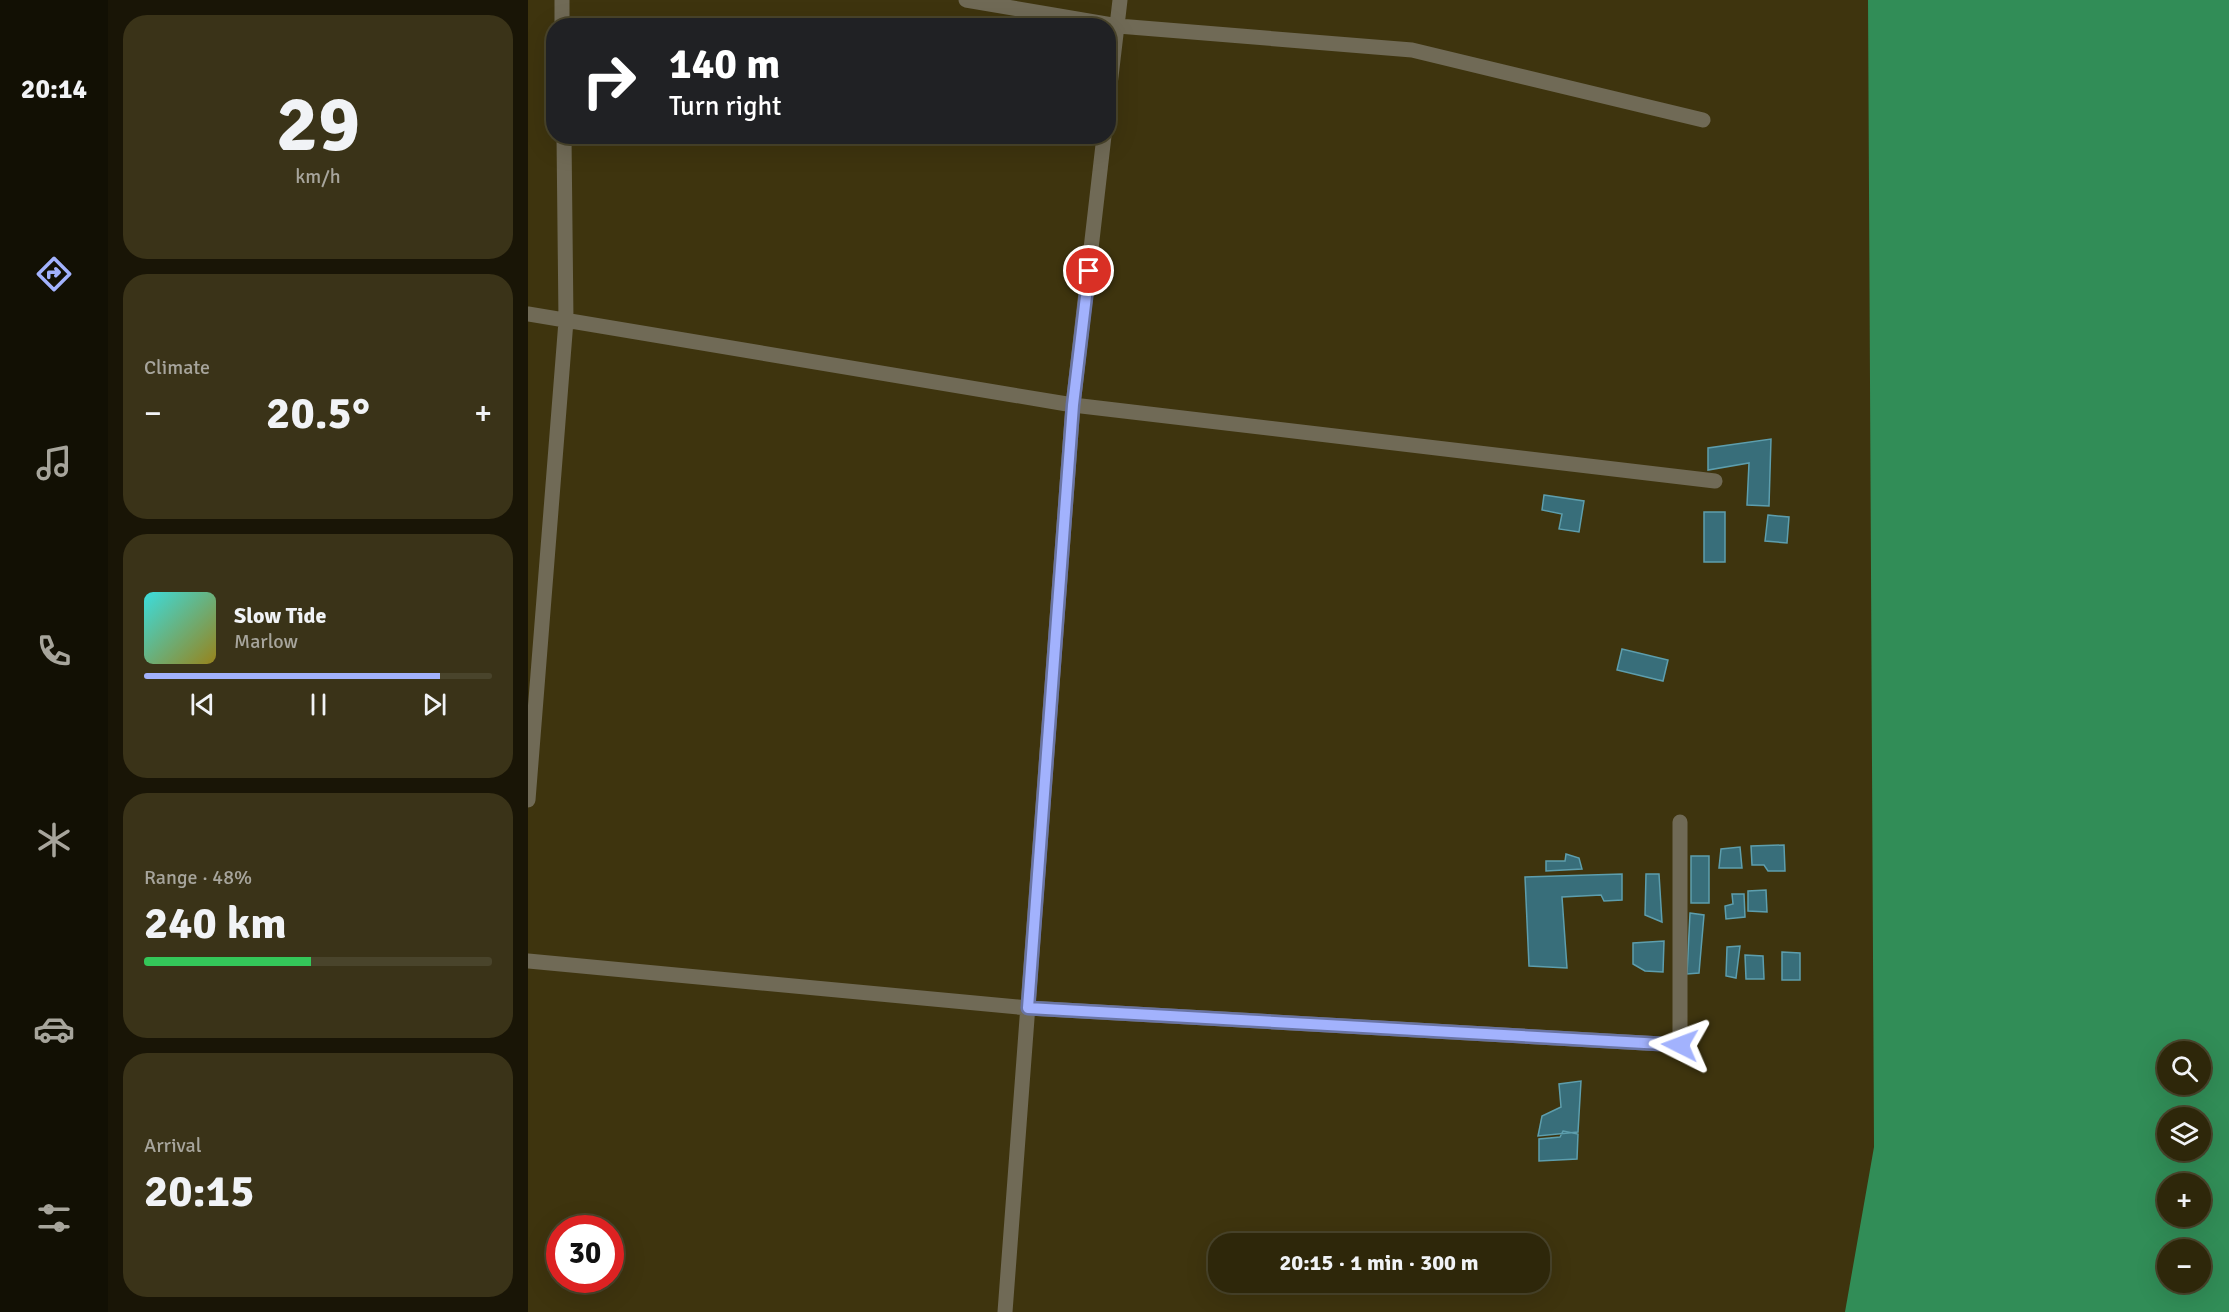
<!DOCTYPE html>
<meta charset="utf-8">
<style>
body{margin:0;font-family:Signika,sans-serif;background:#3a3318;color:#f1f3f6;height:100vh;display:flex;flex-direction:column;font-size:22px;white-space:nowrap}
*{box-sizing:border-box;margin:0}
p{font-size:20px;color:#a7a59c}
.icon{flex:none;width:33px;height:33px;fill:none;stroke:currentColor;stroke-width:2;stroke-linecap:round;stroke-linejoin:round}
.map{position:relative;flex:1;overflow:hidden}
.side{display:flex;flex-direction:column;gap:15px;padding:15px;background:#191506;width:420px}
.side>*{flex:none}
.top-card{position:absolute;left:18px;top:18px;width:570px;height:126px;border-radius:24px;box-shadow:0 6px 24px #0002,0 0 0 2px #49442b;background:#202124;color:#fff;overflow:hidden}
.controls{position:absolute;left:1629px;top:1041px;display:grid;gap:12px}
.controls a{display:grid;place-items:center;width:54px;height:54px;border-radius:50%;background:#2e270a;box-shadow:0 6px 24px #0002,0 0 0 2px #49442b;font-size:30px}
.speed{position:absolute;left:18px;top:1215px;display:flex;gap:12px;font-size:30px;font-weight:700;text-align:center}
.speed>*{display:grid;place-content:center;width:78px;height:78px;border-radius:50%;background:#2e270a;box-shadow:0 6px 24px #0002,0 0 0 2px #49442b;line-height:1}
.speed .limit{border:9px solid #d22;background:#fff;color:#111}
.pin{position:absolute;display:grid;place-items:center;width:51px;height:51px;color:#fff;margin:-26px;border:3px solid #fff;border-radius:50%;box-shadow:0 2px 6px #0007}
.me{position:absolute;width:66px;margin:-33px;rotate:273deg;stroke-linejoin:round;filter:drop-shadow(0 0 4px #0008)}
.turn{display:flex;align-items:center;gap:21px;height:126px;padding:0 24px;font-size:27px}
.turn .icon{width:78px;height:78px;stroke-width:2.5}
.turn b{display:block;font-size:42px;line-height:51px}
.big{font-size:45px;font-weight:800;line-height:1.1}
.side .card{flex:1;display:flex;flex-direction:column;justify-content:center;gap:9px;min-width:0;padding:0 21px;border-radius:24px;background:#3a3318}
.side .dial{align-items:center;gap:0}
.dial b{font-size:78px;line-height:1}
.song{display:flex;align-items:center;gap:18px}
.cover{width:72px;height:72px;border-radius:9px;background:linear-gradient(135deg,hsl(180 70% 55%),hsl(50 70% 35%))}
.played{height:6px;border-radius:3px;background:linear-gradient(90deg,#a2b2fd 85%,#49442b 85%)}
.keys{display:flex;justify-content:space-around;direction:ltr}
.heat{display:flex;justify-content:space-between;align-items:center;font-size:33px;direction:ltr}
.charge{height:9px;border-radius:4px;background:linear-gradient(90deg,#34c759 48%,#49442b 0)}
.trip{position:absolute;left:680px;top:1233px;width:342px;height:60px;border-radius:24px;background:#2e270a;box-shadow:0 6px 24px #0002,0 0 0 2px #49442b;font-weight:800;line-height:60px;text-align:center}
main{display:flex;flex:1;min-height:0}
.dock{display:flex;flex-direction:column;width:108px;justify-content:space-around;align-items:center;background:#121004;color:#a7a59c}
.dock .icon{width:42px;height:42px}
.dock .active{color:#a2b2fd}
.dock b{font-size:27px;color:#f1f3f6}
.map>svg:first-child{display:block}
</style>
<main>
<nav class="dock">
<b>20:14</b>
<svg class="icon active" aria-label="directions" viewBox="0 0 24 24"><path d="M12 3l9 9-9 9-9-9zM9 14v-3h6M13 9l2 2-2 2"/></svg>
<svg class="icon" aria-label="music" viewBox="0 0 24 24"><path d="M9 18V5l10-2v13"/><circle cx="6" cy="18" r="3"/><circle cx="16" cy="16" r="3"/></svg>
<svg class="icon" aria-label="phone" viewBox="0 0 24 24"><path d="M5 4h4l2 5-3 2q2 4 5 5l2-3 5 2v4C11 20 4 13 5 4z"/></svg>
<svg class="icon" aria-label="climate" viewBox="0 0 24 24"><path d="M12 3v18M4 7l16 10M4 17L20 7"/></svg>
<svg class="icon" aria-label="car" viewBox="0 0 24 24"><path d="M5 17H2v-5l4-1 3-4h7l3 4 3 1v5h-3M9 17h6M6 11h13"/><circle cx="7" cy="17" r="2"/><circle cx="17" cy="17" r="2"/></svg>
<svg class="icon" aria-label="filters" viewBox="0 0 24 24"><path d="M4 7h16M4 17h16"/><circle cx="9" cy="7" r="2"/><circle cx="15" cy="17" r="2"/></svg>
</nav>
<section class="side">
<div class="card dial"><b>29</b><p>km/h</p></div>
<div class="card"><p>Climate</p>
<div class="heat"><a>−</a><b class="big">20.5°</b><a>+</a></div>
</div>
<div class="card">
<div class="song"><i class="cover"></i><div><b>Slow Tide</b><p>Marlow</p></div></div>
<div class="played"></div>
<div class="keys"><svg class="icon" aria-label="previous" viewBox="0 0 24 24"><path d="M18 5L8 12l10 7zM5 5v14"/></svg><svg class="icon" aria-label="pause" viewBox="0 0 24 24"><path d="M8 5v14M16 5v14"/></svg><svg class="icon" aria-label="next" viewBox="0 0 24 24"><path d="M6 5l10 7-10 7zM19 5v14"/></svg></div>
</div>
<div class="card"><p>Range · 48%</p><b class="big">240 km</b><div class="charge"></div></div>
<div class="card"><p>Arrival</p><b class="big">20:15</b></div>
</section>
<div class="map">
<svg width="1701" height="1312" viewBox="0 0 1701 1312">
<rect width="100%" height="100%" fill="#3e340e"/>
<path fill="#318d57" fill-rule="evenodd" d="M1340,0H1701V1312H1317L1346,1147ZM1640,1052H1672V1084H1640ZM1640,1118H1672V1150H1640ZM1640,1184H1672V1216H1640ZM1640,1250H1672V1282H1640Z"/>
<path fill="#386e7a" stroke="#5d9ead" stroke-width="1.5" d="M1243,439L1241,506L1219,505L1221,463L1180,470V448Z
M1016,495L1056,501L1051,532L1031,529L1034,514L1014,510Z
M1176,512H1197V562H1176Z
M1240,515L1261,517L1259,543L1237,541Z
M1094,649L1140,660L1135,681L1089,670Z
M1256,845L1257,871H1240L1236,865H1224L1223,846Z
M1212,847L1214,868H1191L1193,849Z
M1038,854L1051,858L1054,869L1018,871V861H1037Z
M1163,856H1181V903H1163Z
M1094,874V900L1076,901L1073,895L1034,897L1039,968L1001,966L997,877Z
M1118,874H1131L1134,922L1117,915Z
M1238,890L1239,912L1220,911V891Z
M1204,894H1216L1217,917L1198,919L1197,906L1205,904Z
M1162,913L1176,915L1171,973L1159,974Z
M1136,941L1135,972L1117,971L1105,964V943Z
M1212,946L1208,978L1198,976L1199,947Z
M1254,952L1272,953V980H1254Z
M1217,955L1235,956L1236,979H1218Z
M1053,1081L1050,1132L1010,1136L1014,1116L1033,1107L1031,1084Z
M1035,1131L1050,1134L1049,1159L1011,1161V1139L1032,1137Z"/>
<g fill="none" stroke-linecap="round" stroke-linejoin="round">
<path stroke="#706a56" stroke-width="15" d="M34,0V26
M438,0L590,26L884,50L1175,120
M580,102L592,0
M0,314L545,405L1187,481
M0,800L38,321L36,136
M0,961L500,1008L1152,1045V822
M477,1312L545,405L576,136"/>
</g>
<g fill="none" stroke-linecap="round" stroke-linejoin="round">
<defs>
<path id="route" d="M561,271L545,405L500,1008L1152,1045"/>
</defs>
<use href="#route" stroke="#6974a4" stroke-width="15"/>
<use href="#route" stroke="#a2b2fd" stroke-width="10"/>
</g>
</svg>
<div class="controls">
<a><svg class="icon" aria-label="search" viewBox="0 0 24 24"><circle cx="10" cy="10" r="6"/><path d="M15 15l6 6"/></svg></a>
<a><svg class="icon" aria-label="layers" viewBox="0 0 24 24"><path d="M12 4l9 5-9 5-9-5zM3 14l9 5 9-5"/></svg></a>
<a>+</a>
<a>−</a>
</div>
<div class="speed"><div class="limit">30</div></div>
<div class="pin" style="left:561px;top:271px;background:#d93025"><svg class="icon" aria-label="arrive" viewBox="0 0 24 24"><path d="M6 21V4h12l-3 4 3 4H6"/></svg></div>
<svg class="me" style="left:1152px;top:1045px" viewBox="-20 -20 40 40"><path d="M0-17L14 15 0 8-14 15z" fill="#a2b2fd" stroke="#fff" stroke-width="4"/></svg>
<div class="trip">20:15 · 1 min · 300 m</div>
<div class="top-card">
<div class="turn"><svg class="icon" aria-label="right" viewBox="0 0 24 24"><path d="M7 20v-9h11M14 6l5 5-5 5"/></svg><div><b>140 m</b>Turn right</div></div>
</div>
</div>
</main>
